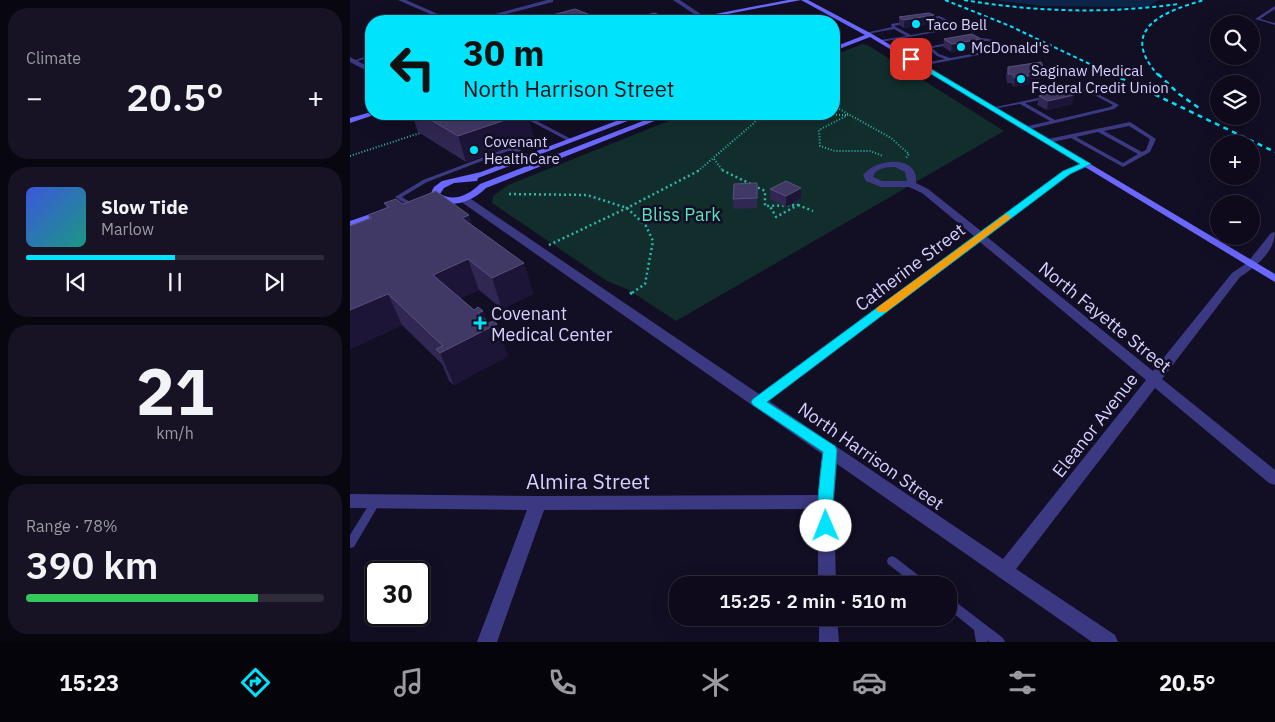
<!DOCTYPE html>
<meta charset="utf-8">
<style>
body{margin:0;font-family:"IBM Plex Sans",sans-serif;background:#171324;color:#f1f3f6;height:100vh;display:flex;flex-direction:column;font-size:19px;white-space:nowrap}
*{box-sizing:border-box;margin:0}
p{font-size:16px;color:#9b9aa3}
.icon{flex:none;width:28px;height:28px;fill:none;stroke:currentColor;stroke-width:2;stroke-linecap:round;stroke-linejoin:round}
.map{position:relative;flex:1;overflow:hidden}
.sheet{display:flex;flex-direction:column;gap:8px;padding:8px;background:#08060f;width:350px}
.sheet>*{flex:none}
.guide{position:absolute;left:15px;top:15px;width:475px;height:105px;border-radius:20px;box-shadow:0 5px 20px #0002,0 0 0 1px #2e2b3a;background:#00e3fc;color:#111;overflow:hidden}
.buttons{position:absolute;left:860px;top:15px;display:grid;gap:10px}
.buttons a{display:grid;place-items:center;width:50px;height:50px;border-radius:50%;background:#0e0a1b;box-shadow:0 5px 20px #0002,0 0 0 1px #2e2b3a;font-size:25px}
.speed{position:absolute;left:15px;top:561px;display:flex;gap:10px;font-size:25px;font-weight:700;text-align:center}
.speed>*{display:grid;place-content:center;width:65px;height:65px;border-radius:50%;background:#0e0a1b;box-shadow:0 5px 20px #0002,0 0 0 1px #2e2b3a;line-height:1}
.speed .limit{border:2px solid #111;border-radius:8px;background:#fff;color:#111}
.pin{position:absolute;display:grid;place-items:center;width:42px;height:42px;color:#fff;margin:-21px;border-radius:10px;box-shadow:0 2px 8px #0006}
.me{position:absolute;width:55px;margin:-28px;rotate:359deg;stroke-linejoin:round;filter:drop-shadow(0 0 4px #0008)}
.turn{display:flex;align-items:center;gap:18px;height:105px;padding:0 15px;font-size:22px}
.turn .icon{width:65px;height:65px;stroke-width:2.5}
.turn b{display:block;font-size:35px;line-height:42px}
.big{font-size:38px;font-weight:600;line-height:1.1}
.sheet .widget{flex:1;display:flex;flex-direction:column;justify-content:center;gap:8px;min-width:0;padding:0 18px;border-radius:20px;background:#171324}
.sheet .dial{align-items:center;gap:0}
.dial b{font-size:65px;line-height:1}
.song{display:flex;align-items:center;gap:15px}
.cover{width:60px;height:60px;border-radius:8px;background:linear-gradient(135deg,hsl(230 70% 55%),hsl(170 70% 35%))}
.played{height:5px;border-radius:2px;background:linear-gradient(90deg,#00e3fc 50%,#2e2b3a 50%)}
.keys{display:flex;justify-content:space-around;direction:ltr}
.heat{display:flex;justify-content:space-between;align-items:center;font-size:28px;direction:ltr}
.charge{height:8px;border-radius:4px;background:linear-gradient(90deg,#34c759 78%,#2e2b3a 0)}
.trip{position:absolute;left:319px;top:576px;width:288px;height:50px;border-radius:20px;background:#0e0a1b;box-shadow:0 5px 20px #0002,0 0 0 1px #2e2b3a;font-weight:600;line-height:50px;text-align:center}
.tab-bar{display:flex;height:80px;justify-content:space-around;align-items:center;background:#06040b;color:#9b9aa3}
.tab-bar .icon{width:35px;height:35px}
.tab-bar .selected{color:#00e3fc}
.tab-bar b{font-size:22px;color:#f1f3f6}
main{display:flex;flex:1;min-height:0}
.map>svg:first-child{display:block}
</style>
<main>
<section class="sheet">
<div class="widget"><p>Climate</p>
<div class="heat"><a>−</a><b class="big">20.5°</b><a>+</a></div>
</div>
<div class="widget">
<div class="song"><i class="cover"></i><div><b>Slow Tide</b><p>Marlow</p></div></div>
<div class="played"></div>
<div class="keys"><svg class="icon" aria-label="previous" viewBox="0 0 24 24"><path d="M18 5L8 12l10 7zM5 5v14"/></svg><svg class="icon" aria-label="pause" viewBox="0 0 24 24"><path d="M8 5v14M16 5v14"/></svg><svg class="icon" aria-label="next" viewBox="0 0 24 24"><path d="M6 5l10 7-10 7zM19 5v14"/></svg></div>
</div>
<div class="widget dial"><b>21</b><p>km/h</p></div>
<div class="widget"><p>Range · 78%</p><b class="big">390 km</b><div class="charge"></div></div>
</section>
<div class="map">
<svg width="925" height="642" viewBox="0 0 925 642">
<rect width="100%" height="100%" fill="#120e24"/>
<path fill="#112e2d" d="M513,44L519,46L654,131L326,321L279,290L257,281L142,203L143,196L158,185L336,114H484V55Z"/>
<path fill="#0d2449" d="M643,0H808L798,7L694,6Z"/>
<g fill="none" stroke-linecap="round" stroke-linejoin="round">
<path stroke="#2eb6ad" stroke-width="2" stroke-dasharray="1 2" stroke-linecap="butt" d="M484,106L541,138L559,154L556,158
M438,114L497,115
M498,115L469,130L470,146L485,151H520L533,156
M0,156L73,132
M364,159L373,171
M348,171L404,123L410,114"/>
<path stroke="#2eb6ad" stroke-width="2.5" stroke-dasharray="2 3" stroke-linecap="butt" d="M372,170L415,191V206L448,205L426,217L420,206
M159,194L237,195L277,208L296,226L303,241L295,284L282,293
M448,205L463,211
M199,245L277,208L350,170"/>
<path stroke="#2eb6ad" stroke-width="3" stroke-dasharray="2.5 4" stroke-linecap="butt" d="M280,294L284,291"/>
<path fill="#3c3983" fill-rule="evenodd" d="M925,6V9L910,19L925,23V25L905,19Z
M589,16L609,25V28L531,42H530V40L556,36L544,29L517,34L515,33L542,27L541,24L559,21L560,23L544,26L561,35L606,27L589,18L575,20L573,19Z
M627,38C639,38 650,41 660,49L571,66L569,65V64L595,59L587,56L578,49L550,54L548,53L603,42L605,43L604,44L582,48L589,54L600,58L655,48L640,41H622L620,40Z
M21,55V57L4,62L2,61Z
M738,89L769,105L764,109L676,130L673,128L674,127L700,121L670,104L643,109L641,108L697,96L699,97V98L675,103L705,120L760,107L763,105L737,91L710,96L708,95Z
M167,114H172L184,119L200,114H206V115L187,121L225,141L220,142Z
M780,122L806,139L800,152L773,167L721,138L698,143L695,141L698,139ZM779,126L800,139L796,150L792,152L754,131ZM748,132L788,154L773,163L726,137Z
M165,147L182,157L179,159L164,151H158L77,182L52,197L60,202V204H56L45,197L73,180L155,149Z
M26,497L29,498L31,501L4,547L0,548V535L23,498Z
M542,556L546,558L577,582L578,585H565L538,564L537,561L538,558Z
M598,598L602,599L653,638L655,642H640L637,640L638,642H626L624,630L598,609Z"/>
<path fill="#3c3983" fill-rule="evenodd" d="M48,0H56L104,21H96Z
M197,0H203V2L129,21H119Z
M323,0H330L355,17L350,18Z
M0,57L21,68V73L0,62Z
M736,161L739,162V166L719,175L637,237L803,371L882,273L897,263L921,233L925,232C925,251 906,267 890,277L812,379L925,470V485L919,483L805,388L666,569L765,635L768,642H742L487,464L484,502L486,585H468V509L194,510L147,642H127L177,510L0,508V494L188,496L468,495L472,454L110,201V197H118L409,394L624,236L572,193L559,187H531L516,181L513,175C526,158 569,154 566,183L578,189L631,231L713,171ZM545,167L555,172L557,181H532L523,177C525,168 537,167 545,167ZM630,242L796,380L653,559L419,401Z
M469,618H487L489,642H469Z"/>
<path fill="#6b68ff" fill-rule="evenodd" d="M438,0H451L341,21H329Z
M451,0H458L522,34L925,274V282L520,37L484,51V47L515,35Z
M21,112V114H27L0,123V118Z
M285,114H296L128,178L127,181L104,183L94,188L90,194C104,202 119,195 130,184L311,114H322L136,188C122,202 96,212 80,195L84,187L92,181L131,172Z
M35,209L39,210V214L0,228V221Z"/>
<path stroke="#00e3fc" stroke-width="2" stroke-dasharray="4 3" stroke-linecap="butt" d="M595,0L660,26L765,76
M614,0C686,12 756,14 828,4
M809,76C766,29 815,11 854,0"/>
<path stroke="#00e3fc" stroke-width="2.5" stroke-dasharray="5 4.5" stroke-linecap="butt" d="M762,74L925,152
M808,74L829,94L852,110"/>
</g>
<path fill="#302752" d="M584,15V23L554,28L549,25V17Z
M594,39L630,47L601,52L593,47Z
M658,67L692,75H690L689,82L664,87L661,83H657L656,76Z
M689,96L722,104L697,110L687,105Z
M62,114H177L184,138L116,162L68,132Z
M407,183V208L384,209L383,199Z
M420,189L451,198L436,207L420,199Z
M34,203L53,204L123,226L174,263L183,294L152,309L129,290L110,298L124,310L133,311L136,320L158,356L104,385L99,381L92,364L52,325L0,349V226L20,218L18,215L36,208Z"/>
<path fill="#1c1538" d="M584,15V23L554,28V20Z
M243,16L244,21H223Z
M362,16V21H356Z
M631,39L630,47L601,52L602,44Z
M693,66L692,75H690L689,82L664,87L665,78L686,67Z
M724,95L722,104L697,110L698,101Z
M173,114H177L184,138L116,162L108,136Z
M451,188V198L436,207V196Z
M119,215L129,244L112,218Z
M118,259L129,290L95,306L83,275Z
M174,263L183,294L152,309L142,278Z
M38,294L52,325L0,349V310Z
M133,311L139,328L147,324L158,356L104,385L90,353L128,313Z"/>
<path fill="#413965" stroke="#59517d" d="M225,9L243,16L223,21H180Z
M304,13L313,16L308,17L323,21H275Z
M579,13L584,15L554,20L549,17Z
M344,15L362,16L356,21H326L328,19L339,20Z
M622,34L631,39L602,44L594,39Z
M691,62L693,66L686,67L690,74L665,78L662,74H658V67Z
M715,90L724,95L698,101L689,96Z
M71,114H173L108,136Z
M436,181L451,188L436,196L420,189Z
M407,183V198L383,199L384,184Z
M86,191L119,215L112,218L174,263L142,278L118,259L83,275L124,310L128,307L133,311L128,313L139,323L143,321L147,324L90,353L86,349L93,346L38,294L0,310V226L22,218L18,215L39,207L34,203L46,199L53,204Z"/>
<path fill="#00e3fc" stroke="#0094a4" d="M561,57L741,164L720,174L417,402L485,446L487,450L483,502L484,526L482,530L476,532L471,530C464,515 471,470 473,452L403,405L401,402L403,399L713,171L730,164L558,60V59Z"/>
<path fill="#f59e0b" d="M656,214L661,217L659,219L536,312H528L526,309L528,307Z"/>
<g fill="#00e3fc" stroke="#120e24" stroke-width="2">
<circle cx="566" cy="24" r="5"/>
<circle cx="611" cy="47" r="5"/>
<circle cx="671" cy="79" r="5"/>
<circle cx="124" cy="150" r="5"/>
<path d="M127.5 315.5h5v5h5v5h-5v5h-5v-5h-5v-5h5z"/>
</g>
<g text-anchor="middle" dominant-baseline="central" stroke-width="5" stroke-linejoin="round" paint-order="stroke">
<g font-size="15" fill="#d6d1ff" stroke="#120e24" text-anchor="start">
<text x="576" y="24">Taco Bell</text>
<text x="621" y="47">McDonald's</text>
<text x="681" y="70">Saginaw Medical<tspan x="681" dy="17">Federal Credit Union</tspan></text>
<text x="134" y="141">Covenant<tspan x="134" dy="17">HealthCare</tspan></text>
</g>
<g font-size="18" fill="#5ce0be" stroke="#120e24">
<text x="331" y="214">Bliss Park</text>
</g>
<g font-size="18" fill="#d6d1ff" stroke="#120e24">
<text transform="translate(560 267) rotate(-37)">Catherine Street</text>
<text transform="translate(755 317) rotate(39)">North Fayette Street</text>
<text transform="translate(745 425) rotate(-52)">Eleanor Avenue</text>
<text transform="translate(521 456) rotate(35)">North Harrison Street</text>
</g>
<g font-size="18" fill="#d6d1ff" stroke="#120e24" text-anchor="start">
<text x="141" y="313">Covenant<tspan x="141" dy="21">Medical Center</tspan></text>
</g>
<g font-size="21" fill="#d6d1ff" stroke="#120e24">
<text x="238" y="481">Almira Street</text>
</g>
</g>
</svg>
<div class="buttons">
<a><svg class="icon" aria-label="search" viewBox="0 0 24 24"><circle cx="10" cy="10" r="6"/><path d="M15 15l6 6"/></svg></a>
<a><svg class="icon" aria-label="layers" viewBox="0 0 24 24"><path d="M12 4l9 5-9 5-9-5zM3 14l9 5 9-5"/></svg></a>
<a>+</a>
<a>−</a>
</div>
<div class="speed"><div class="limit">30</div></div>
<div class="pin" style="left:561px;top:59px;background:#d93025"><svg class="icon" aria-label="arrive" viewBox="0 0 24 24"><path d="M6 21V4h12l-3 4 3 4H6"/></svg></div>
<svg class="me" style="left:476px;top:526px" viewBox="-20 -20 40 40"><circle r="19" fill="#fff"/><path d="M0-13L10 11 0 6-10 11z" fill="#00e3fc"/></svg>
<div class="trip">15:25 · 2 min · 510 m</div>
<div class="guide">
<div class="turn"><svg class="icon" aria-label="left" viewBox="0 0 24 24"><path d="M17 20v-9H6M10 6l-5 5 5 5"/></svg><div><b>30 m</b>North Harrison Street</div></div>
</div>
</div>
</main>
<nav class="tab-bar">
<b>15:23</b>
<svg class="icon selected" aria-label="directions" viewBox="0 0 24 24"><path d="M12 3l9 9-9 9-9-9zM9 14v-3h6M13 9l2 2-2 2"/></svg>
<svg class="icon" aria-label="music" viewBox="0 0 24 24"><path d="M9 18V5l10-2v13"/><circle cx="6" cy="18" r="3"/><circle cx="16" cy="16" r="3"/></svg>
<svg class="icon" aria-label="phone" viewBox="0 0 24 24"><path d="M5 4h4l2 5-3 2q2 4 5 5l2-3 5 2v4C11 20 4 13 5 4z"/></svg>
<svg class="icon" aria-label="climate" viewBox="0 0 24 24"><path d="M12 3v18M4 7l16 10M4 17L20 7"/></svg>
<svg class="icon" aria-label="car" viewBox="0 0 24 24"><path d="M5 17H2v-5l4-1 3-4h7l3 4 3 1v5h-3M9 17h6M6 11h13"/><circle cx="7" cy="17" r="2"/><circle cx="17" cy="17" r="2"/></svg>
<svg class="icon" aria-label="filters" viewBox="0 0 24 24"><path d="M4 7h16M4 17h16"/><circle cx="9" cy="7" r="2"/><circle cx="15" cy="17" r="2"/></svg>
<b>20.5°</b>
</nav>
